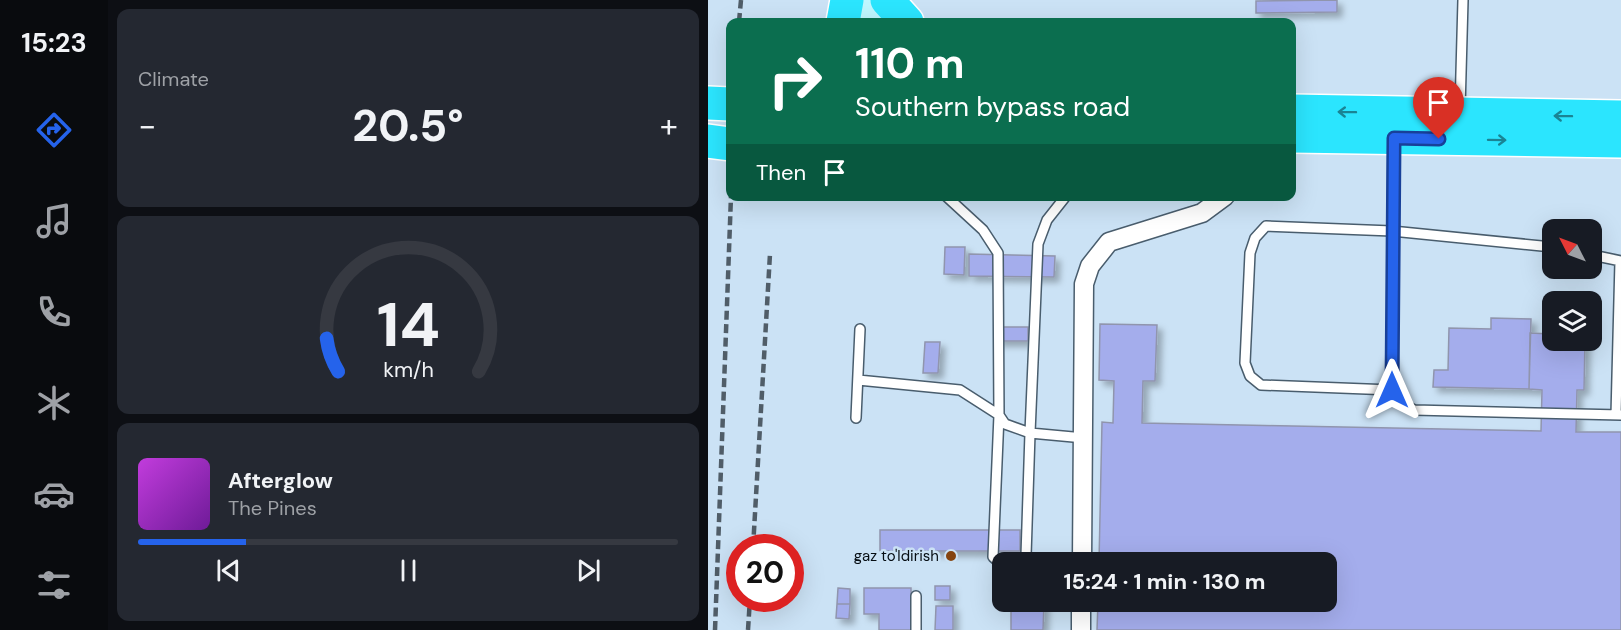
<!DOCTYPE html>
<meta charset="utf-8">
<style>
body{margin:0;font-family:"DM Sans",sans-serif;background:#242831;color:#f1f3f6;height:100vh;display:flex;flex-direction:column;font-size:22px;white-space:nowrap}
*{box-sizing:border-box;margin:0}
p{font-size:20px;color:#9ea1a6}
.icon{flex:none;width:33px;height:33px;fill:none;stroke:currentColor;stroke-width:2;stroke-linecap:round;stroke-linejoin:round}
.map{position:relative;flex:1;overflow:hidden}
.side{display:flex;flex-direction:column;gap:9px;padding:9px;background:#0d0f14;width:600px}
.side>*{flex:none}
.guide{position:absolute;left:18px;top:18px;width:570px;height:183px;border-radius:12px;box-shadow:0 6px 24px #0002;background:#0b6e4f;color:#fff;overflow:hidden}
.needle{width:39px;rotate:312deg}
.buttons{position:absolute;left:834px;top:219px;display:grid;gap:12px}
.buttons a{display:grid;place-items:center;width:60px;height:60px;border-radius:12px;background:#171b24;box-shadow:0 6px 24px #0002;font-size:30px}
.speed{position:absolute;left:18px;top:534px;display:flex;gap:12px;font-size:30px;font-weight:700;text-align:center}
.speed>*{display:grid;place-content:center;width:78px;height:78px;border-radius:50%;background:#171b24;box-shadow:0 6px 24px #0002;line-height:1}
.speed .limit{border:9px solid #d22;background:#fff;color:#111}
.pin{position:absolute;display:grid;place-items:center;width:51px;height:51px;color:#fff;margin:-62px -26px;border-radius:50% 50% 50% 0;rotate:-45deg;box-shadow:0 0 6px #0007}
.pin .icon{rotate:45deg}
.me{position:absolute;width:66px;margin:-33px;rotate:0deg;stroke-linejoin:round;filter:drop-shadow(0 0 4px #0008)}
.turn{display:flex;align-items:center;gap:21px;height:126px;padding:0 30px;font-size:27px}
.turn .icon{width:78px;height:78px;stroke-width:2.5}
.turn b{display:block;font-size:42px;line-height:51px}
.then{display:flex;align-items:center;height:57px;padding:0 30px;background:#0003;gap:12px;font-size:22px}
.big{font-size:45px;font-weight:700;line-height:1.1}
.side .tile{flex:1;display:flex;flex-direction:column;justify-content:center;gap:9px;min-width:0;padding:0 21px;border-radius:12px;background:#242831}
.side .dial{align-items:center;gap:0}
.dial svg{height:156px;overflow:visible;fill:none;stroke:#363941;stroke-width:7;stroke-linecap:round;text-anchor:middle}
.dial text{fill:#f1f3f6;stroke:none}
.song{display:flex;align-items:center;gap:18px}
.cover{width:72px;height:72px;border-radius:9px;background:linear-gradient(135deg,hsl(290 70% 55%),hsl(280 70% 35%))}
.played{height:6px;border-radius:3px;background:linear-gradient(90deg,#2563eb 20%,#363941 20%)}
.keys{display:flex;justify-content:space-around;direction:ltr}
.heat{display:flex;justify-content:space-between;align-items:center;font-size:33px;direction:ltr}
.trip{position:absolute;left:284px;top:552px;width:345px;height:60px;border-radius:12px;background:#171b24;box-shadow:0 6px 24px #0002;font-weight:700;line-height:60px;text-align:center}
main{display:flex;flex:1;min-height:0}
.dock{display:flex;flex-direction:column;width:108px;justify-content:space-around;align-items:center;background:#090b0e;color:#9ea1a6}
.dock .icon{width:42px;height:42px}
.dock .on{color:#2563eb}
.dock b{font-size:27px;color:#f1f3f6}
.map>svg:first-child{display:block}
</style>
<main>
<nav class="dock">
<b>15:23</b>
<svg class="icon on" aria-label="directions" viewBox="0 0 24 24"><path d="M12 3l9 9-9 9-9-9zM9 14v-3h6M13 9l2 2-2 2"/></svg>
<svg class="icon" aria-label="music" viewBox="0 0 24 24"><path d="M9 18V5l10-2v13"/><circle cx="6" cy="18" r="3"/><circle cx="16" cy="16" r="3"/></svg>
<svg class="icon" aria-label="phone" viewBox="0 0 24 24"><path d="M5 4h4l2 5-3 2q2 4 5 5l2-3 5 2v4C11 20 4 13 5 4z"/></svg>
<svg class="icon" aria-label="climate" viewBox="0 0 24 24"><path d="M12 3v18M4 7l16 10M4 17L20 7"/></svg>
<svg class="icon" aria-label="car" viewBox="0 0 24 24"><path d="M5 17H2v-5l4-1 3-4h7l3 4 3 1v5h-3M9 17h6M6 11h13"/><circle cx="7" cy="17" r="2"/><circle cx="17" cy="17" r="2"/></svg>
<svg class="icon" aria-label="filters" viewBox="0 0 24 24"><path d="M4 7h16M4 17h16"/><circle cx="9" cy="7" r="2"/><circle cx="15" cy="17" r="2"/></svg>
</nav>
<section class="side">
<div class="tile"><p>Climate</p>
<div class="heat"><a>−</a><b class="big">20.5°</b><a>+</a></div>
</div>
<div class="tile dial"><svg viewBox="0 0 100 80">
<path d="M14 69A42 42 0 1 1 86 69"/>
<path d="M14 69A42 42 0 0 1 8 52" stroke="#2563eb"/>
<text x="50" y="56" font-size="32" font-weight="700">14</text>
<text x="50" y="72" font-size="11">km/h</text>
</svg></div>
<div class="tile">
<div class="song"><i class="cover"></i><div><b>Afterglow</b><p>The Pines</p></div></div>
<div class="played"></div>
<div class="keys"><svg class="icon" aria-label="previous" viewBox="0 0 24 24"><path d="M18 5L8 12l10 7zM5 5v14"/></svg><svg class="icon" aria-label="pause" viewBox="0 0 24 24"><path d="M8 5v14M16 5v14"/></svg><svg class="icon" aria-label="next" viewBox="0 0 24 24"><path d="M6 5l10 7-10 7zM19 5v14"/></svg></div>
</div>
</section>
<div class="map">
<svg width="913" height="630" viewBox="0 0 913 630">
<defs>
<filter id="shadow"><feDropShadow dx="5" dy="5" stdDeviation="3" flood-color="#0004"/></filter>
</defs>
<rect width="100%" height="100%" fill="#cbe2f5"/>
<path fill="#a4adec" stroke="#9095ad" stroke-width="1.5" filter="url(#shadow)" d="M629,0V12L548,13V1Z
M237,247H257L256,275L236,274Z
M261,254L347,256L346,277L261,276Z
M783,318L823,319L821,389L725,387L726,370H740L741,328L783,329Z
M392,324L449,325L447,381H435L434,423L833,431L834,390L821,389L822,333L844,334V340H877L876,390H869L868,432H913V630H389L390,602H618V562H391L394,422L405,423L406,381L391,380Z
M289,327H320V341H288Z
M217,342H232L230,373H215Z
M172,530H312V551H172Z
M227,586H242V600H227Z
M130,588L142,589V604H129Z
M156,588H203V630H171V614H156Z
M303,602H336L335,630H303Z
M129,604H142L141,619L128,618Z
M228,606H245V630H227Z"/>
<g fill="none" stroke-linecap="round" stroke-linejoin="round">
<defs>
<path id="lane" d="M752,109L755,0
M685,144L684,390L690,401L706,410L913,415
M238,196L275,230L290,253L291,415L297,424L322,433L330,244L339,220L358,196
M884,255L913,261
M150,380L252,390L291,415L285,557L294,565
M684,390L553,385L542,376L537,363L542,253L547,238L558,226L684,231L844,247
M908,415L912,261
M148,418L152,329
M321,562L318,556L322,433L376,438
M208,596V630"/>
<path id="street" d="M374,562L376,284L382,266L401,242L494,213L517,196
M373,630V602"/>
<path id="secondary" d="M160,0L166,22"/>
<path id="highway" d="M179,0L199,22
M135,22L139,0
M0,103L22,104
M584,111L913,117
M584,136L913,141
M0,141L22,144"/>
</defs>
<use href="#lane" stroke="#495d6d" stroke-width="12"/>
<use href="#street" stroke="#495d6d" stroke-width="21"/>
<use href="#secondary" stroke="#495d6d" stroke-width="28"/>
<use href="#highway" stroke="#fff" stroke-width="36"/>
<use href="#lane" stroke="#fff" stroke-width="9"/>
<use href="#street" stroke="#fff" stroke-width="18"/>
<use href="#secondary" stroke="#bff7ff" stroke-width="26"/>
<use href="#highway" stroke="#2be5fe" stroke-width="33"/>
<path stroke="#505d68" stroke-width="4.5" stroke-dasharray="9 4.5" stroke-linecap="butt" d="M31,22L33,0
M45,548L62,254
M7,630L23,196
M40,630L42,598"/>
</g>
<defs><path id="oneway-shaft" d="M-6 0H5M1.5-3L5.5 0L1.5 3" fill="none" stroke-width="1.6" stroke-linecap="round" stroke-linejoin="round" transform="scale(1.5)"/></defs>
<g stroke="#1a8494">
<use href="#oneway-shaft" transform="translate(639 112) rotate(-179)"/>
<use href="#oneway-shaft" transform="translate(855 116) rotate(-179)"/>
<use href="#oneway-shaft" transform="translate(789 140) rotate(1)"/>
</g>
<g fill="none" stroke-linecap="round" stroke-linejoin="round">
<defs>
<path id="route" d="M684,390L686,138L731,139"/>
</defs>
<use href="#route" stroke="#184099" stroke-width="15"/>
<use href="#route" stroke="#2563eb" stroke-width="10"/>
</g>
<circle fill="#85440f" stroke="#cbe2f5" stroke-width="2" cx="243" cy="556" r="6"/>
<g text-anchor="middle" dominant-baseline="central" stroke-width="5" stroke-linejoin="round" paint-order="stroke">
<g font-size="15" fill="#060d13" stroke="#cbe2f5" text-anchor="end">
<text x="231" y="556">gaz to'ldirish</text>
</g>
</g>
</svg>
<div class="buttons">
<a><svg class="needle" viewBox="-14 -14 28 28"><path d="M0-13l5 13h-10z" fill="#e53935"/><path d="M0 13l5-13h-10z" fill="#9ea1a6"/></svg></a>
<a><svg class="icon" aria-label="layers" viewBox="0 0 24 24"><path d="M12 4l9 5-9 5-9-5zM3 14l9 5 9-5"/></svg></a>
</div>
<div class="speed"><div class="limit">20</div></div>
<div class="pin" style="left:731px;top:139px;background:#d93025"><svg class="icon" aria-label="arrive" viewBox="0 0 24 24"><path d="M6 21V4h12l-3 4 3 4H6"/></svg></div>
<svg class="me" style="left:684px;top:390px" viewBox="-20 -20 40 40"><path d="M0-17L14 15 0 8-14 15z" fill="#2563eb" stroke="#fff" stroke-width="4"/></svg>
<div class="trip">15:24 · 1 min · 130 m</div>
<div class="guide">
<div class="turn"><svg class="icon" aria-label="right" viewBox="0 0 24 24"><path d="M7 20v-9h11M14 6l5 5-5 5"/></svg><div><b>110 m</b>Southern bypass road</div></div>
<div class="then">Then<svg class="icon" aria-label="arrive" viewBox="0 0 24 24"><path d="M6 21V4h12l-3 4 3 4H6"/></svg></div>
</div>
</div>
</main>
